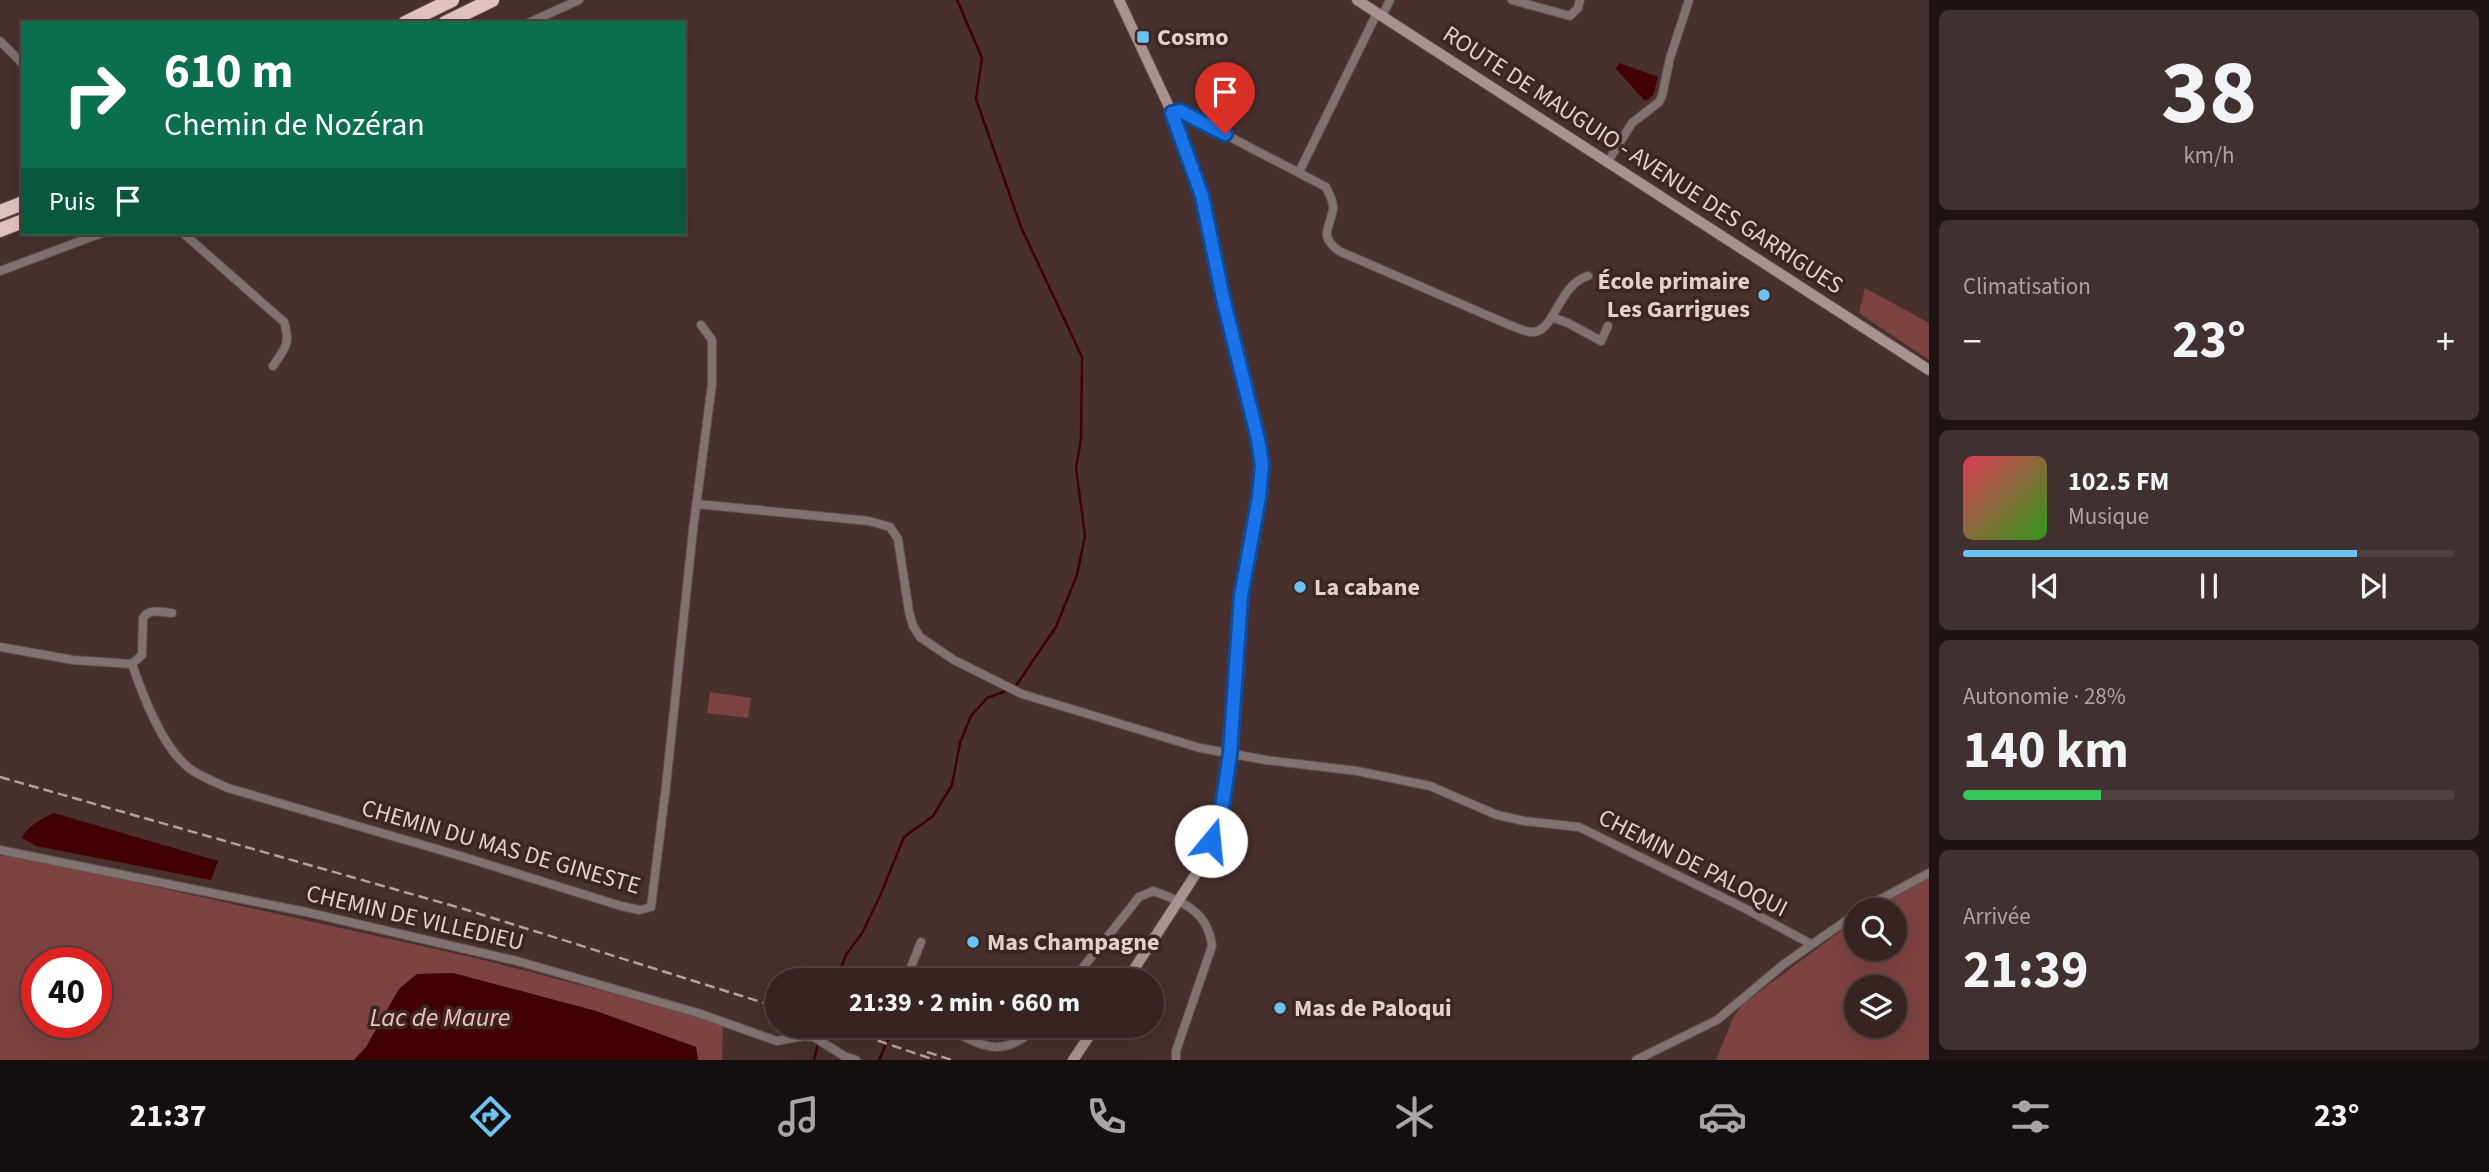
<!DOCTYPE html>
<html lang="fr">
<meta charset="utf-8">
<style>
body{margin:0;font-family:"Source Sans 3",sans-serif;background:#40302f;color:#f1f3f6;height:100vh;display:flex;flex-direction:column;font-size:26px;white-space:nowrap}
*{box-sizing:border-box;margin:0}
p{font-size:23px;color:#aaa4a5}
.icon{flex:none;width:38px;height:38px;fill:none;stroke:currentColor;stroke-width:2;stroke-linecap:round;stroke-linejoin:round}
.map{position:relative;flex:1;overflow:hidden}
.details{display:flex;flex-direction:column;gap:10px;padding:10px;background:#1d1413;width:560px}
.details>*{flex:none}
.hud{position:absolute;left:21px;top:21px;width:665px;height:214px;border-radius:0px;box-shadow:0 7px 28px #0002,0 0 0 2px #4f4140;background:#0b6e4f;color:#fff;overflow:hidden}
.fabs{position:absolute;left:1844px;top:898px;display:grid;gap:14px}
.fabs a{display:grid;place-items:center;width:63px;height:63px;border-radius:50%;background:#352422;box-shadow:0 7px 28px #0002,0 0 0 2px #4f4140;font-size:35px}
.speed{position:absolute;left:21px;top:947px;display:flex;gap:14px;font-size:35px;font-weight:700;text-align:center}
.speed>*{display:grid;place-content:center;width:91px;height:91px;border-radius:50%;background:#352422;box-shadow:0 7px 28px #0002,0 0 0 2px #4f4140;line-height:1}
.speed .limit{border:10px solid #d22;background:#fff;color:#111}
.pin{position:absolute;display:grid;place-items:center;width:60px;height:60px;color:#fff;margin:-72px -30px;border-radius:50% 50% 50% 0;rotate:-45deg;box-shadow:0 0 7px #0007}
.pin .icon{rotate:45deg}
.me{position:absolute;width:77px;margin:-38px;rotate:17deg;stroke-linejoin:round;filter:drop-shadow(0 0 5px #0008)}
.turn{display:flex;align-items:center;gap:24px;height:147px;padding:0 28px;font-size:32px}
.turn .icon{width:91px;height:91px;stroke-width:2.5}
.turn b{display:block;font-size:49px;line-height:60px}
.then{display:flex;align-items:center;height:66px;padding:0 28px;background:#0003;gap:14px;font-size:26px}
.big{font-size:52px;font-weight:700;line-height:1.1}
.details .card{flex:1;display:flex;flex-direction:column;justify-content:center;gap:10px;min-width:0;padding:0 24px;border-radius:10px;background:#40302f}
.details .dial{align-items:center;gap:0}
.dial b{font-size:91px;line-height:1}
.song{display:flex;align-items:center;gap:21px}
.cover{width:84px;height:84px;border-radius:10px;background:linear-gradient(135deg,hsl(350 70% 55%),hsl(110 70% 35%))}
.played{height:7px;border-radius:4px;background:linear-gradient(90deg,#6cc3f2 80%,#4f4140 80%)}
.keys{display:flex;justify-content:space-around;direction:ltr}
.heat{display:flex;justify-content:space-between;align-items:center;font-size:38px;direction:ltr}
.charge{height:10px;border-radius:5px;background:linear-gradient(90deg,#34c759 28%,#4f4140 0)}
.trip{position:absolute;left:765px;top:968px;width:399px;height:70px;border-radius:35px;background:#352422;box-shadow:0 7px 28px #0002,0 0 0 2px #4f4140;font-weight:700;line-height:70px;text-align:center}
.menu{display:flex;height:112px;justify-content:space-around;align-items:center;background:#150e0e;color:#aaa4a5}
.menu .icon{width:49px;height:49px}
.menu .on{color:#6cc3f2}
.menu b{font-size:32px;color:#f1f3f6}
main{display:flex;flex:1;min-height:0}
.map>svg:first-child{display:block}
</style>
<main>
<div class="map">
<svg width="1929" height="1060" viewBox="0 0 1929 1060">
<rect width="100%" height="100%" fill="#47302e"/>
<path fill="#7d4340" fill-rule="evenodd" d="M1865,288L1929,323V360L1859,313Z
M710,692L751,698L748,718L707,713Z
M8,854L480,959L723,1022L722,1060H698L696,1047L596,1011L453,973L417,974L399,989L366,1047L354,1060H0V856ZM37,962H96V1022H37Z
M1929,875V1060H1716L1734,1016L1743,1004L1854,921L1857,919V948H1895V910H1872ZM1857,987H1895V1026H1857Z"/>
<path fill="#410004" d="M1619,63L1658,77L1653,95L1648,100H1644L1616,69Z
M54,813L218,861L211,880L36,846L22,838C28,825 42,819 54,813Z
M453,973L596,1011L696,1047L698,1060H354L366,1047L399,989L417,974Z"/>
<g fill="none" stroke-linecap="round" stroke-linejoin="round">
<path stroke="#410004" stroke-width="2.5" d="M957,0L982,58L976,99L1021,227L1082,357L1081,439L1076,468L1085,536L1077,575L1056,627L1015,687
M836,980L846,955L862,933L880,896L904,837L933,816L952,785L960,743L971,716L987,698L1009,690
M814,1060L822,1026
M879,1060L894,1026"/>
<defs>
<path id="street" d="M1512,0L1570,16L1578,8L1580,0
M1382,16L1390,0
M528,23L579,0
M0,41L23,64
M1172,113L1180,111L1326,187C1329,194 1334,201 1333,209C1330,229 1318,235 1339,251L1507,324C1515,327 1526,333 1534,332C1556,329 1558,285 1588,276
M1607,163L1632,123L1659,102L1662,96L1670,58L1689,0
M1299,172L1377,13
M183,233L284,322C291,344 285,348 273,366
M0,271L102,233
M1552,317L1568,323L1601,341L1608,326
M697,504L869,521L890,527L898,539L909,612L913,626L920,637L954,660L1022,694L1200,748L1266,760L1357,771L1430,786L1497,815L1524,821L1579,827L1746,909L1811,944
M0,647L73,660L132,664L142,655L143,618C149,608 161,612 172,613
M132,664C143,696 162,747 189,768C201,777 215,782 228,788L464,857L621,906L640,910L651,907L666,786L693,530L712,384V340L701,325
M0,850L306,912L517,961L698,1013L777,1041L804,1036L814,1037L844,1056L856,1060
M1861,910L1929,873
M906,980L921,942
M1073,980L1139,897L1153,891C1182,901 1208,911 1212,946L1176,1051V1060
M944,1026C982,1047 1003,1060 1038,1026
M1636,1060L1717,1020L1784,964L1857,913"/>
<path id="secondary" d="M1119,0L1172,113L1196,176L1235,350L1258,439L1262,465L1259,497L1241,596L1236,641L1230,754L1222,807L1199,869L1127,980
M1357,0L1929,370
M1073,1060L1096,1026"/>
<path id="highway" d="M405,23L452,0
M445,23L492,0
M0,212L23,203
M0,230L23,221"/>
</defs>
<use href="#street" stroke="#634d4b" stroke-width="10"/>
<use href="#secondary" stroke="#634d4b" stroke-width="12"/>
<use href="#highway" stroke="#634d4b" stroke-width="16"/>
<use href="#street" stroke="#7f7271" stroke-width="8"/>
<use href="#secondary" stroke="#a79492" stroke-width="10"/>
<use href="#highway" stroke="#e3c4c1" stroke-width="14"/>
<path stroke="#b4a2a0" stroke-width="2.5" stroke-dasharray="10 5" stroke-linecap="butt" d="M0,777L464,909L777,1007
M835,1026L935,1060
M927,1052L952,1060"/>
</g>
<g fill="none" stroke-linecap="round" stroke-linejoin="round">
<defs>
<path id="route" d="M1211,841L1222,807L1230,754L1241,596L1259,497L1262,465L1258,439L1223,298L1202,196L1172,113L1180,111L1225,134"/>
</defs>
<use href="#route" stroke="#114b97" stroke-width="18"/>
<use href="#route" stroke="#1a73e8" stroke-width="12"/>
</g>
<g fill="#6cc3f2" stroke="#3c2624" stroke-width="2.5">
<rect x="1136" y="30" width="14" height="14" rx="3.5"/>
<circle cx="1764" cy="295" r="7"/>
<circle cx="1300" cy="587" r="7"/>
<circle cx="973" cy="942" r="7"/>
<circle cx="1280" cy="1008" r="7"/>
</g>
<g text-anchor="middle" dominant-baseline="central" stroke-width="7" stroke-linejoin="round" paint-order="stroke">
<g font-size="24" font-weight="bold" fill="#e0d1cf" stroke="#3c2624" text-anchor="start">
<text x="1157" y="37">Cosmo</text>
<text x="1750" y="281" text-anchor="end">École primaire<tspan x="1750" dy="28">Les Garrigues</tspan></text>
<text x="1314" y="587">La cabane</text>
<text x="987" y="942">Mas Champagne</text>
<text x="1294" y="1008">Mas de Paloqui</text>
</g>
<g font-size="24" fill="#e0d1cf" stroke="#3c2624">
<text transform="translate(1643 160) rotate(33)">ROUTE DE MAUGUIO - AVENUE DES GARRIGUES</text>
<text transform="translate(501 847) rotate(16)">CHEMIN DU MAS DE GINESTE</text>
<text transform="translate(1693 863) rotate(27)">CHEMIN DE PALOQUI</text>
<text transform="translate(415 918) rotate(13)">CHEMIN DE VILLEDIEU</text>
</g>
<g font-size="26" font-style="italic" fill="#f4c0bb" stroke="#3c2624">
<text x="440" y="1017">Lac de Maure</text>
</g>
</g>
</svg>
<div class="fabs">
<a><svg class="icon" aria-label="search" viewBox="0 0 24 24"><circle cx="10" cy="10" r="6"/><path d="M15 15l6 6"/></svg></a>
<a><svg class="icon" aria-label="layers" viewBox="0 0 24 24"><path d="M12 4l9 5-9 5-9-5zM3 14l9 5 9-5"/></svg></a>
</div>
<div class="speed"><div class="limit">40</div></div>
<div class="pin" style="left:1225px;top:134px;background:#d93025"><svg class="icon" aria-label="arrive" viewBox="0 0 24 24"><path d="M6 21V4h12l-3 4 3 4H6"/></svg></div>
<svg class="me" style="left:1211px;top:841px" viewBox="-20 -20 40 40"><circle r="19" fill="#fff"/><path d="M0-13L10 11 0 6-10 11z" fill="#1a73e8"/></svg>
<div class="trip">21:39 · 2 min · 660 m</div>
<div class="hud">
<div class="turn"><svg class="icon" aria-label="right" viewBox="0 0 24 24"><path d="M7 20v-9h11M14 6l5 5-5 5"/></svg><div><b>610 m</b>Chemin de Nozéran</div></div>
<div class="then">Puis<svg class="icon" aria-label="arrive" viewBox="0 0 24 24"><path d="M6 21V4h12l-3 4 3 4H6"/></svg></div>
</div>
</div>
<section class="details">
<div class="card dial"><b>38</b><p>km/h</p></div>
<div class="card"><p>Climatisation</p>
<div class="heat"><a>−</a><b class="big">23°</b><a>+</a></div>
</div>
<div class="card">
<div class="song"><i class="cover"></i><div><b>102.5 FM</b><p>Musique</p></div></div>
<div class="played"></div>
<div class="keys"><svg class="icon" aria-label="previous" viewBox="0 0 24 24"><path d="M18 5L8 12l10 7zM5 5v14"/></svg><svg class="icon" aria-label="pause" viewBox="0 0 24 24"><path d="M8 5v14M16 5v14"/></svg><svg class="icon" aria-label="next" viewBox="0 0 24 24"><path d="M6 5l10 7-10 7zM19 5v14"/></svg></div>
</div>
<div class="card"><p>Autonomie · 28%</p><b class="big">140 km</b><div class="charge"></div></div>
<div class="card"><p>Arrivée</p><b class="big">21:39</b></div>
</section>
</main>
<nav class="menu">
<b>21:37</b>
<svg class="icon on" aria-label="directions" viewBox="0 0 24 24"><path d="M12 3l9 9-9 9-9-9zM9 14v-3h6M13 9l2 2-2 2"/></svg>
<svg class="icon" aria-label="music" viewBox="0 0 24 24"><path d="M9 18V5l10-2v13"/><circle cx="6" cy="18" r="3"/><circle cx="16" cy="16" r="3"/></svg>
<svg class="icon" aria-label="phone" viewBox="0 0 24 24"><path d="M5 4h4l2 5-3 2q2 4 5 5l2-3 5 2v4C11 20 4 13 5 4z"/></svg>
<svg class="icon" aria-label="climate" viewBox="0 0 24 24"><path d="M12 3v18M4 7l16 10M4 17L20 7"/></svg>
<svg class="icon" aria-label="car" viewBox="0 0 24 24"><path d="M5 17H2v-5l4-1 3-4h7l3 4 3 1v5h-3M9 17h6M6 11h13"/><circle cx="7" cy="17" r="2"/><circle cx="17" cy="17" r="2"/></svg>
<svg class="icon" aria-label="filters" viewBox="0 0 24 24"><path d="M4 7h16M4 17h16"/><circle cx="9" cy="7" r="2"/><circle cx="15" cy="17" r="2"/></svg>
<b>23°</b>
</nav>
